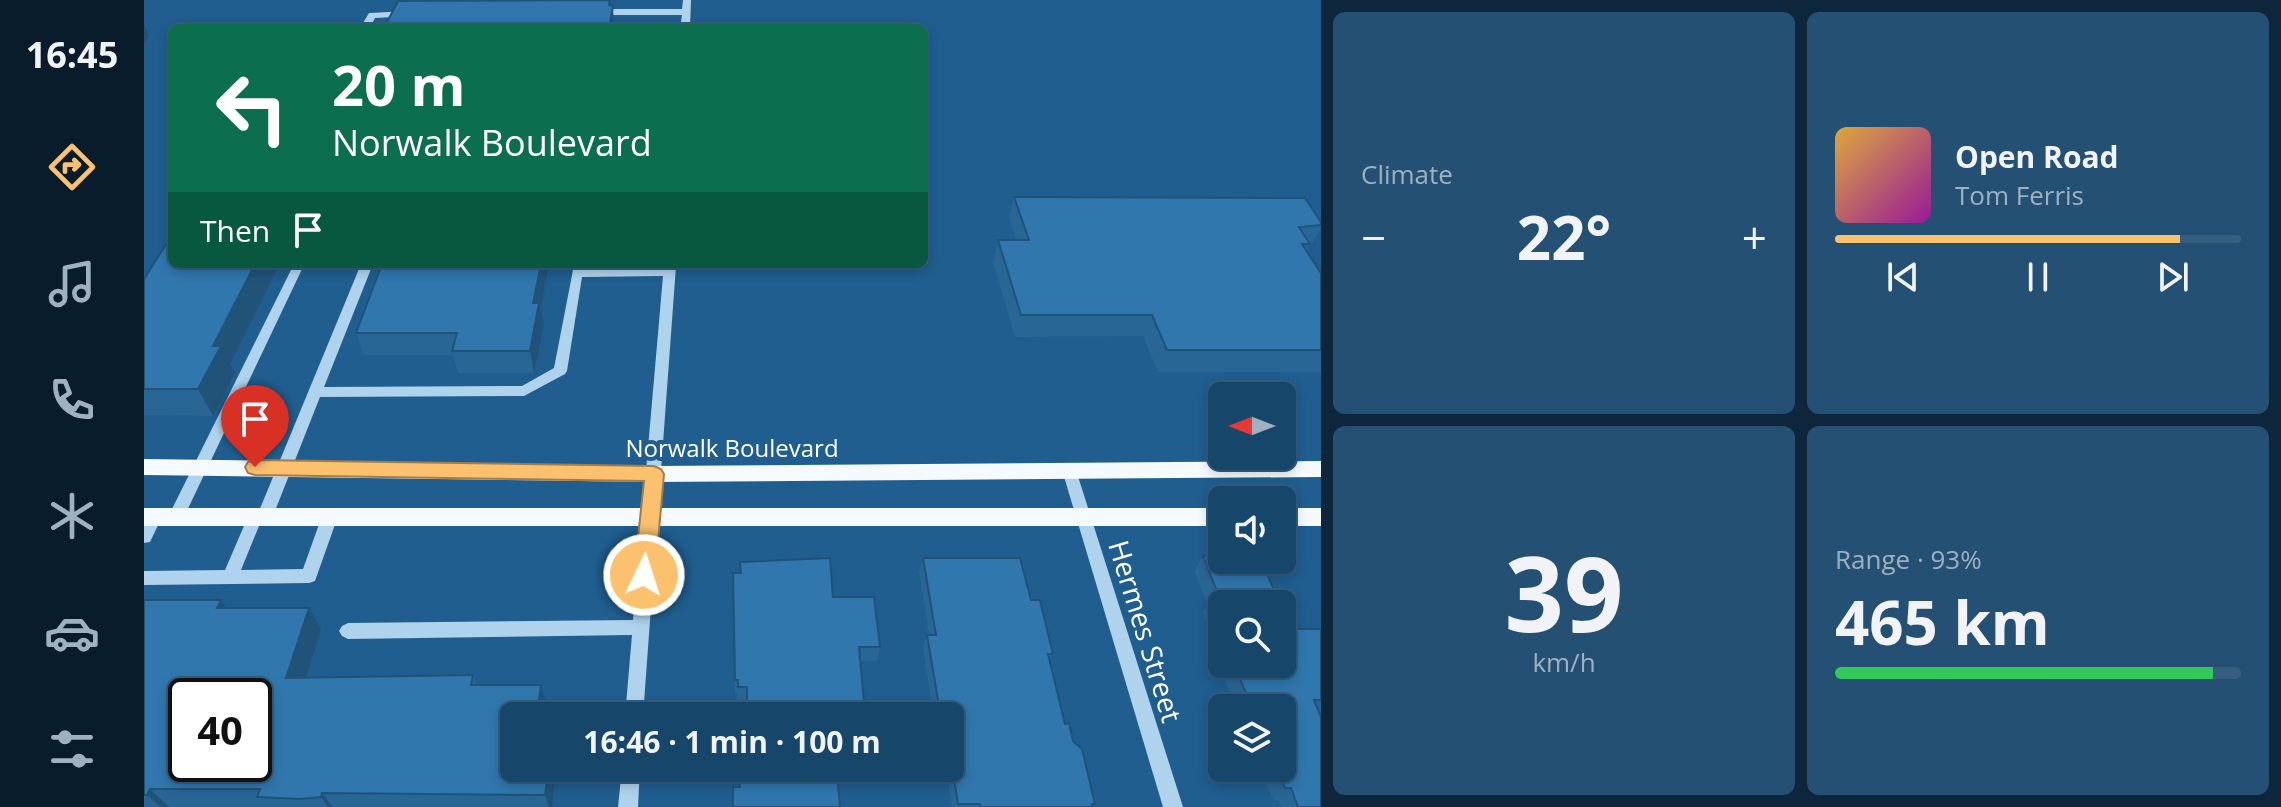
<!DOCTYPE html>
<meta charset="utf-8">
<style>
body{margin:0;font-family:"Open Sans",sans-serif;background:#245073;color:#f1f3f6;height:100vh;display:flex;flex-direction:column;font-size:30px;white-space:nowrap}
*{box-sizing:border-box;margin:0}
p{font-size:26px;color:#9eb1c1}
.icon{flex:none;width:44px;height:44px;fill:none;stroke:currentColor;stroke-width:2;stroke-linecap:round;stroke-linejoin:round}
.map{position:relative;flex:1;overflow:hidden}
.details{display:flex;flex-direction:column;gap:12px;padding:12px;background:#0d263b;width:960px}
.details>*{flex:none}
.hud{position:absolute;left:24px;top:24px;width:760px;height:244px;border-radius:12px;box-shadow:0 4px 12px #0003,0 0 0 2px #365e7e;background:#0b6e4f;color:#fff;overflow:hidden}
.needle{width:52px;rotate:270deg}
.tools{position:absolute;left:1064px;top:382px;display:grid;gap:16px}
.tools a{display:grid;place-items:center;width:88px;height:88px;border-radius:12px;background:#17466b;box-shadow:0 4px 12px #0003,0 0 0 2px #365e7e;font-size:40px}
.speed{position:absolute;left:24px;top:678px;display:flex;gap:16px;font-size:40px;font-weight:700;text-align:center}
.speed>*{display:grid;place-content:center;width:104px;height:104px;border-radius:50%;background:#17466b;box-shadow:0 4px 12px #0003,0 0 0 2px #365e7e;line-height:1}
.speed .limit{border:4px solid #111;border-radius:12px;background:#fff;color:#111}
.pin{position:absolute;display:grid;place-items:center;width:68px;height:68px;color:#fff;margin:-82px -34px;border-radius:50% 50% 50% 0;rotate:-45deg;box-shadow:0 0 8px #0007}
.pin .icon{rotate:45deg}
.me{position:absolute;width:88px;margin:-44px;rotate:4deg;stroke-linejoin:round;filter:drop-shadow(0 0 6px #0008)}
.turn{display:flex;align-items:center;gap:28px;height:168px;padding:0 32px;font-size:36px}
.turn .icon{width:104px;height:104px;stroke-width:2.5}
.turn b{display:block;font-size:56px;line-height:68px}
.then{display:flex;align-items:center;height:76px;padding:0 32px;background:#0003;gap:16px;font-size:30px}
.big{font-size:60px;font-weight:700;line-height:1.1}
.details .card{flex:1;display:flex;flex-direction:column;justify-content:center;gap:12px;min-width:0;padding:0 28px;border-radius:12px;background:#245073}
.details .dial{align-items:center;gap:0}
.dial b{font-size:104px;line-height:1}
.song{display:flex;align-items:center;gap:24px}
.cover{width:96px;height:96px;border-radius:12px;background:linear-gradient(135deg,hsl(40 70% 55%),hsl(300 70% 35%))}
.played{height:8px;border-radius:4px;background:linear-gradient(90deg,#fbc16f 85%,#365e7e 85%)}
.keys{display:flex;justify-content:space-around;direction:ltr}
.heat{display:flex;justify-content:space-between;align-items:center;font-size:44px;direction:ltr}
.charge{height:12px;border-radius:6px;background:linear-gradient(90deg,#34c759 93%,#365e7e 0)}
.details .tiles{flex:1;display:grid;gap:12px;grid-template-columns:repeat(2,1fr)}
.trip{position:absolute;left:356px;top:702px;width:464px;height:80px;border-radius:12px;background:#17466b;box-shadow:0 4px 12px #0003,0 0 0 2px #365e7e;font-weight:700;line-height:80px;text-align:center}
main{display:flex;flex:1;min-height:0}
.dock{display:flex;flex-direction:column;width:144px;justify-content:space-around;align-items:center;background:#091c2b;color:#9eb1c1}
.dock .icon{width:56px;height:56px}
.dock .current{color:#fbc16f}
.dock b{font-size:36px;color:#f1f3f6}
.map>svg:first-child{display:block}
</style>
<main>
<nav class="dock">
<b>16:45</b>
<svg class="icon current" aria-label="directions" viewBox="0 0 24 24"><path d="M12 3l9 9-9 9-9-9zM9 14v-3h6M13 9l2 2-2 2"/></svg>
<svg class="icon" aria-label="music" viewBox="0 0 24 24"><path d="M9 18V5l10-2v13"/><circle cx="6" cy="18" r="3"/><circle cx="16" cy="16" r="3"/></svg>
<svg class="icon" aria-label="phone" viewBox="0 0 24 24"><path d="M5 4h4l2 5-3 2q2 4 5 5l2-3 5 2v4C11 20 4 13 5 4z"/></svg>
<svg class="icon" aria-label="climate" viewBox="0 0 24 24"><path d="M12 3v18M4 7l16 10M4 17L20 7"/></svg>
<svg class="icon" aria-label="car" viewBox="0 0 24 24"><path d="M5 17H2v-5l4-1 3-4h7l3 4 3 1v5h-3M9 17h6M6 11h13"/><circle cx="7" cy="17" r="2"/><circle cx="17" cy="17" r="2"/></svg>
<svg class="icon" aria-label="filters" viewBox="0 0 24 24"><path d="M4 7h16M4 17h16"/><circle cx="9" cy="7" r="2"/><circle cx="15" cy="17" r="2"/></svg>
</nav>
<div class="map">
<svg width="1177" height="807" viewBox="0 0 1177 807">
<rect width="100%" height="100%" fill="#1f5e8f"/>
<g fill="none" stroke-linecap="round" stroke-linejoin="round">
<path fill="#afd2ed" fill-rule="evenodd" d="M539,0H547L546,28H536L538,15H454L450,12L454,9H538Z
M265,11L269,14L268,16L231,18L226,28H216L225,13Z
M150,264H157L159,267L40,517L37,521L32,523L27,521L24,517Z
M217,264H229L180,387L378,386L410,368L429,270L520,268L521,264L532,266L499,716H481L488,635L204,639L198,636L195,631L198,626L204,623L489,620L519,276L438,277L423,371L421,374L380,396L176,397L129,516L126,520L117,521L97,570L159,569L178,516L181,512L186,510L191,512L194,516L171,581L165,583L0,585V571L81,570L106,512L115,511Z
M925,464L930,466L932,470L1039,807H1019L918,470L920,466Z
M10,511L15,513L18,517L6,542L0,543V521L5,513Z
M478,768H496L494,807H474Z"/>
<path fill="#f5faff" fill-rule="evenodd" d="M0,459L510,466L1177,461V477L510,482L0,475Z
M0,508H1078V526H0Z
M1138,508H1177V526H1138Z"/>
</g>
<path fill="#286695" d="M870,197L1177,222V228L1167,246H1165L1163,251L1177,273V372H1014L999,336L871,337L849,262L854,240H872L865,218Z
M238,264H405L397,309L400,325L390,373H314L309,355H220L212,333Z
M0,279L86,364L91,372L69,416L0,415Z
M1059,556L1078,604V664H1138L1147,629H1177V713H1175L1177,807H1137L1134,800H1129L1116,768H1138V708H1092L1067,646L1069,642L1058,613L1064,605L1050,571Z
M779,558L887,600L909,654L906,660L921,724L929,741L951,804L949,807H808L802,768H806V716H603L602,701H593V693H591L589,573H596V562L689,597L736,647L733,661H716L720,706H788L779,648L783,635H785L775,572Z
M0,600H77L83,608L177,629L162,678L329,675L333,685H397L403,704L402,713H412L413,716H370L413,768L408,807H0Z
M712,768H754L752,774H713Z"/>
<path fill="#215379" d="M466,0L467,14L469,6L470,28H465Z
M0,24L5,36L0,42Z
M111,264H136L86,364L91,372L69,416L54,389L69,346Z
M397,264H405L397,309L400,325L390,373L386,351L389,303Z
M77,600L92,621L73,608Z
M165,608L177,629L156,698L142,678Z
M397,685L403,704L401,716L393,713Z
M405,768H413L408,807H405L401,795Z
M6,789L25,807H17L3,795Z
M178,793L189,807H184L177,797Z"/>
<path fill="#2f77ad" stroke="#215379" stroke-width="2" fill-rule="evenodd" d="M466,0L465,5L469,6L465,28H240L254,1Z
M870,197L1161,198L1177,222V225L1155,227L1166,244H1158L1177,273V350H1023L1008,315H877L854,240H885Z
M28,235V264H111L69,346H77L54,389H0V279Z
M238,264H397L389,303H395L386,351H308L313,333H212Z
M1059,556H1078V560H1117L1136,604H1078V625L1068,599H1076Z
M686,558L689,597H730L736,647H715L720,703H657V716H603V687H594V680H591L589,573H597L596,562Z
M779,558H876L887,600H896L909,654H904L921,724L925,723L929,741L938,749L951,804H948V807H837L836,804H814L806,753V716H710L709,706H795L783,635H792Z
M0,600H77L73,608H165L142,678L329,675L327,685H397L393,713H412L411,716H370V768H405L401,795L178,793L177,797L156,799L113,797L116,789H6L3,795H0ZM42,696H110V764H42Z
M1138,608L1147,629H1177V700H1170L1177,717V807H1154L1147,788H1141L1133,768H1138V708H1108L1090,664H1138Z
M595,768H660V774H693L696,807H589V787H596Z"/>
<path fill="#fbc16f" stroke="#a37d48" stroke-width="2" d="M111,460L510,466L517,469L520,474L511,575L508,582L500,584L493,582L490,575L500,481L111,475L104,473L101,467L104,462Z"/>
<g text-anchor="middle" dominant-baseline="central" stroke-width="8" stroke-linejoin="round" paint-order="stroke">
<g font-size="24" fill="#fff" stroke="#1f5e8f">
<text x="588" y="447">Norwalk Boulevard</text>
</g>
<g font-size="28" fill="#fff" stroke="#1f5e8f">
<text transform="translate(1002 631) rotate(73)">Hermes Street</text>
</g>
</g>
</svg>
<div class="tools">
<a><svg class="needle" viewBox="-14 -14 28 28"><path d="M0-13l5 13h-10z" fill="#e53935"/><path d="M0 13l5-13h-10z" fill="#9eb1c1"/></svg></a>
<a><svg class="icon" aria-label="sound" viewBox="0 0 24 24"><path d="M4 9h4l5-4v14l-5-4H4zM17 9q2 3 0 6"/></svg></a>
<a><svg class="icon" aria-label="search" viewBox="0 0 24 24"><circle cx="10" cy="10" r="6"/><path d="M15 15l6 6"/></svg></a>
<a><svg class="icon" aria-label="layers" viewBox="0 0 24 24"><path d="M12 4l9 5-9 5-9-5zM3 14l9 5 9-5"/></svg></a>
</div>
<div class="speed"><div class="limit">40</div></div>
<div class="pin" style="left:111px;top:467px;background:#d93025"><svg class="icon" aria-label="arrive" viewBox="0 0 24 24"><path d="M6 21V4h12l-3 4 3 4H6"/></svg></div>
<svg class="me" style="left:500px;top:575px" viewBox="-20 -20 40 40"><circle r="17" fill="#fbc16f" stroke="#fff" stroke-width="3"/><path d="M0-11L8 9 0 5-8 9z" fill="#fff"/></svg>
<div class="trip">16:46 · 1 min · 100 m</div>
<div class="hud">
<div class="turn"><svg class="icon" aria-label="left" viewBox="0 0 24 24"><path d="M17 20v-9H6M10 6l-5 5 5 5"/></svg><div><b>20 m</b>Norwalk Boulevard</div></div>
<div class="then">Then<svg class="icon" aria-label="arrive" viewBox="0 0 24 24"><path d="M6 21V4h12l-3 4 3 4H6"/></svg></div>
</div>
</div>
<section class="details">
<div class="tiles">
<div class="card"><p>Climate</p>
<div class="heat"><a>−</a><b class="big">22°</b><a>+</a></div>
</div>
<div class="card">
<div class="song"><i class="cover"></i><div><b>Open Road</b><p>Tom Ferris</p></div></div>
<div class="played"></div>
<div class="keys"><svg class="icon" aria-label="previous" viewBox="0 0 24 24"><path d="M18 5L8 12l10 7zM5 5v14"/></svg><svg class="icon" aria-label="pause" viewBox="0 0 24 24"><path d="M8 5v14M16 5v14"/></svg><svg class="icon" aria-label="next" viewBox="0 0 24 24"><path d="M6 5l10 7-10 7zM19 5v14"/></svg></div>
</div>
<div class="card dial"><b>39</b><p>km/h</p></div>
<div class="card"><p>Range · 93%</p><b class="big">465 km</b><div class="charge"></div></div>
</div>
</section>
</main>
